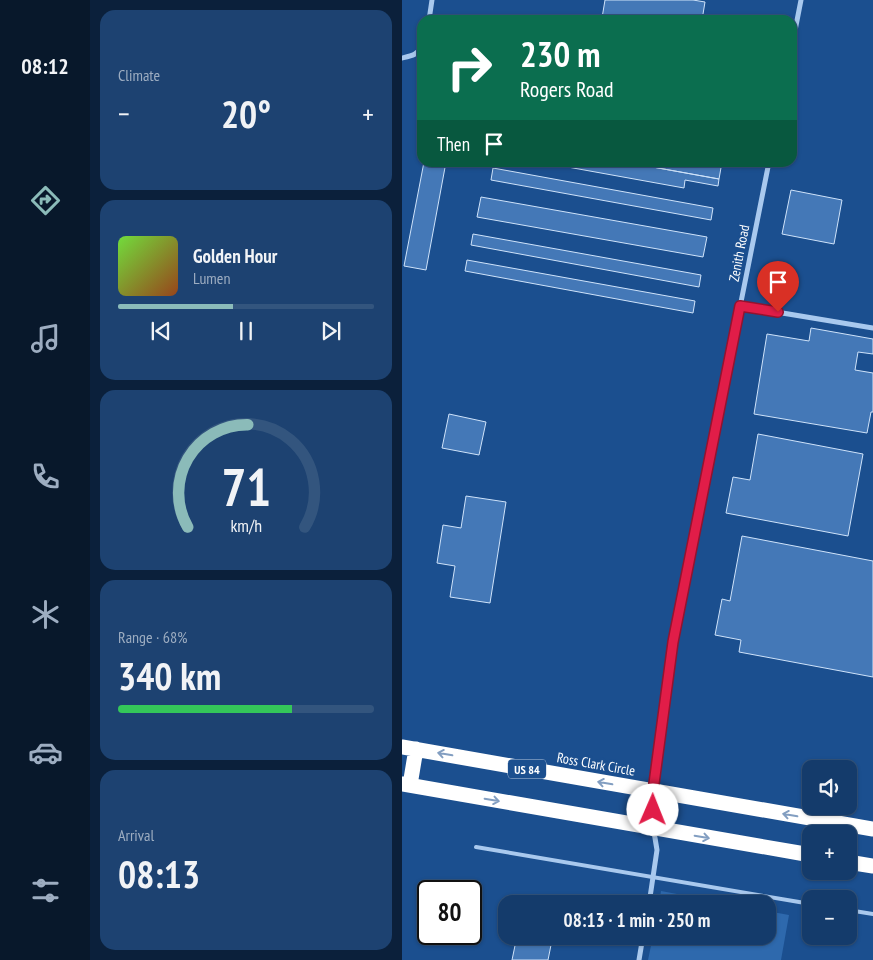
<!DOCTYPE html>
<meta charset="utf-8">
<style>
body{margin:0;font-family:"PT Sans Narrow",sans-serif;background:#1d4271;color:#f1f3f6;height:100vh;display:flex;flex-direction:column;font-size:19px;white-space:nowrap}
*{box-sizing:border-box;margin:0}
p{font-size:16px;color:#9dadc1}
.icon{flex:none;width:28px;height:28px;fill:none;stroke:currentColor;stroke-width:2;stroke-linecap:round;stroke-linejoin:round}
.map{position:relative;flex:1;overflow:hidden}
.details{display:flex;flex-direction:column;gap:10px;padding:10px;background:#0b203b;width:312px}
.details>*{flex:none}
.banner{position:absolute;left:15px;top:15px;width:380px;height:152px;border-radius:15px;box-shadow:0 1px 4px #0004,0 0 0 1px #33557e;background:#0b6e4f;color:#fff;overflow:hidden}
.tools{position:absolute;left:400px;top:760px;display:grid;gap:10px}
.tools a{display:grid;place-items:center;width:55px;height:55px;border-radius:10px;background:#143b6b;box-shadow:0 1px 4px #0004,0 0 0 1px #33557e;font-size:25px}
.speed{position:absolute;left:15px;top:880px;display:flex;gap:10px;font-size:25px;font-weight:700;text-align:center}
.speed>*{display:grid;place-content:center;width:65px;height:65px;border-radius:50%;background:#143b6b;box-shadow:0 1px 4px #0004,0 0 0 1px #33557e;line-height:1}
.speed .limit{border:2px solid #111;border-radius:8px;background:#fff;color:#111}
.pin{position:absolute;display:grid;place-items:center;width:42px;height:42px;color:#fff;margin:-51px -21px;border-radius:50% 50% 50% 0;rotate:-45deg;box-shadow:0 0 5px #0007}
.pin .icon{rotate:45deg}
.me{position:absolute;width:55px;margin:-28px;rotate:1deg;stroke-linejoin:round;filter:drop-shadow(0 0 4px #0008)}
.turn{display:flex;align-items:center;gap:18px;height:105px;padding:0 20px;font-size:22px}
.turn .icon{width:65px;height:65px;stroke-width:2.5}
.turn b{display:block;font-size:35px;line-height:42px}
.then{display:flex;align-items:center;height:48px;padding:0 20px;background:#0003;gap:10px;font-size:19px}
.big{font-size:38px;font-weight:800;line-height:1.1}
.details .tile{flex:1;display:flex;flex-direction:column;justify-content:center;gap:8px;min-width:0;padding:0 18px;border-radius:15px;background:#1d4271}
.details .dial{align-items:center;gap:0}
.dial svg{height:130px;overflow:visible;fill:none;stroke:#33557e;stroke-width:7;stroke-linecap:round;text-anchor:middle}
.dial text{fill:#f1f3f6;stroke:none}
.song{display:flex;align-items:center;gap:15px}
.cover{width:60px;height:60px;border-radius:8px;background:linear-gradient(135deg,hsl(100 70% 55%),hsl(20 70% 35%))}
.played{height:5px;border-radius:2px;background:linear-gradient(90deg,#8bbbb9 45%,#33557e 45%)}
.keys{display:flex;justify-content:space-around;direction:ltr}
.heat{display:flex;justify-content:space-between;align-items:center;font-size:28px;direction:ltr}
.charge{height:8px;border-radius:4px;background:linear-gradient(90deg,#34c759 68%,#33557e 0)}
.trip{position:absolute;left:96px;top:895px;width:278px;height:50px;border-radius:15px;background:#143b6b;box-shadow:0 1px 4px #0004,0 0 0 1px #33557e;font-weight:800;line-height:50px;text-align:center}
main{display:flex;flex:1;min-height:0}
.dock{display:flex;flex-direction:column;width:90px;justify-content:space-around;align-items:center;background:#08182b;color:#9dadc1}
.dock .icon{width:35px;height:35px}
.dock .active{color:#8bbbb9}
.dock b{font-size:22px;color:#f1f3f6}
.map>svg:first-child{display:block}
</style>
<main>
<nav class="dock">
<b>08:12</b>
<svg class="icon active" aria-label="directions" viewBox="0 0 24 24"><path d="M12 3l9 9-9 9-9-9zM9 14v-3h6M13 9l2 2-2 2"/></svg>
<svg class="icon" aria-label="music" viewBox="0 0 24 24"><path d="M9 18V5l10-2v13"/><circle cx="6" cy="18" r="3"/><circle cx="16" cy="16" r="3"/></svg>
<svg class="icon" aria-label="phone" viewBox="0 0 24 24"><path d="M5 4h4l2 5-3 2q2 4 5 5l2-3 5 2v4C11 20 4 13 5 4z"/></svg>
<svg class="icon" aria-label="climate" viewBox="0 0 24 24"><path d="M12 3v18M4 7l16 10M4 17L20 7"/></svg>
<svg class="icon" aria-label="car" viewBox="0 0 24 24"><path d="M5 17H2v-5l4-1 3-4h7l3 4 3 1v5h-3M9 17h6M6 11h13"/><circle cx="7" cy="17" r="2"/><circle cx="17" cy="17" r="2"/></svg>
<svg class="icon" aria-label="filters" viewBox="0 0 24 24"><path d="M4 7h16M4 17h16"/><circle cx="9" cy="7" r="2"/><circle cx="15" cy="17" r="2"/></svg>
</nav>
<section class="details">
<div class="tile"><p>Climate</p>
<div class="heat"><a>−</a><b class="big">20°</b><a>+</a></div>
</div>
<div class="tile">
<div class="song"><i class="cover"></i><div><b>Golden Hour</b><p>Lumen</p></div></div>
<div class="played"></div>
<div class="keys"><svg class="icon" aria-label="previous" viewBox="0 0 24 24"><path d="M18 5L8 12l10 7zM5 5v14"/></svg><svg class="icon" aria-label="pause" viewBox="0 0 24 24"><path d="M8 5v14M16 5v14"/></svg><svg class="icon" aria-label="next" viewBox="0 0 24 24"><path d="M6 5l10 7-10 7zM19 5v14"/></svg></div>
</div>
<div class="tile dial"><svg viewBox="0 0 100 80">
<path d="M14 69A42 42 0 1 1 86 69"/>
<path d="M14 69A42 42 0 0 1 51 6" stroke="#8bbbb9"/>
<text x="50" y="56" font-size="32" font-weight="700">71</text>
<text x="50" y="72" font-size="11">km/h</text>
</svg></div>
<div class="tile"><p>Range · 68%</p><b class="big">340 km</b><div class="charge"></div></div>
<div class="tile"><p>Arrival</p><b class="big">08:13</b></div>
</section>
<div class="map">
<svg width="471" height="960" viewBox="0 0 471 960">
<rect width="100%" height="100%" fill="#1b4f8f"/>
<path fill="#2e69ad" d="M259,891L328,904H257Z
M365,911L387,915L379,960H246L251,936H365Z"/>
<path fill="#4478b7" stroke="#cfe3fa" d="M203,0H291L303,2L300,20H214L200,18Z
M22,162H44L24,270L2,266Z
M138,162H223L317,179L316,186L283,180L282,188Z
M223,162H320L317,179Z
M91,168L311,208L309,220L89,180Z
M389,190L440,200L432,244L380,234Z
M79,197L305,237L301,257L75,217Z
M71,234L299,275L297,287L69,245Z
M65,260L293,301L291,313L63,271Z
M409,328L471,339V354L456,352L453,370L471,373V412H469L465,433L352,414L365,334L407,341Z
M47,414L84,422L77,455L40,448Z
M356,434L461,454L446,536L324,513L331,477L348,480Z
M64,496L104,502L88,603L48,597L53,566L35,563L41,525L59,528Z
M340,536L471,561V677L337,652L339,640L313,635L320,599L328,601Z
M115,936H128L150,940L146,960H110Z"/>
<g fill="none" stroke-linecap="round" stroke-linejoin="round">
<path stroke="#a9c9ee" stroke-width="4" d="M74,847L409,904
M446,910L471,914"/>
<path stroke="#a9c9ee" stroke-width="5" d="M27,20L30,0
M390,46L399,0
M0,58C9,56 16,55 20,46
M338,306L471,328
M251,788L271,642L367,162
M247,904L255,850L252,832
M237,960L241,936"/>
<path stroke="#fff" stroke-width="15" d="M0,747L471,829
M0,784L409,855
M8,785L14,749
M251,791L252,829
M446,862L471,866"/>
</g>
<defs><path id="oneway-shaft" d="M-6 0H5M1.5-3L5.5 0L1.5 3" fill="none" stroke-width="1.6" stroke-linecap="round" stroke-linejoin="round" transform="scale(1.25)"/></defs>
<g stroke="#829ec1">
<use href="#oneway-shaft" transform="translate(43 754) rotate(-170)"/>
<use href="#oneway-shaft" transform="translate(203 783) rotate(-170)"/>
<use href="#oneway-shaft" transform="translate(90 800) rotate(10)"/>
<use href="#oneway-shaft" transform="translate(388 815) rotate(-170)"/>
<use href="#oneway-shaft" transform="translate(300 837) rotate(10)"/>
</g>
<g fill="none" stroke-linecap="round" stroke-linejoin="round">
<defs>
<path id="route" d="M251,810V791L271,642L338,306L376,312"/>
</defs>
<use href="#route" stroke="#92132f" stroke-width="12"/>
<use href="#route" stroke="#e11d48" stroke-width="9"/>
</g>
<g text-anchor="middle" dominant-baseline="central" stroke-width="5" stroke-linejoin="round" paint-order="stroke">
<rect fill="#1b4f8f" stroke="#bbcadd" stroke-width="1" x="106" y="759.5" width="38" height="19" rx="4"/>
<g font-size="12" font-weight="bold" fill="#fff">
<text x="125" y="769">US 84</text>
</g>
<g font-size="14" fill="#fff" stroke="#1b4f8f">
<text transform="translate(337 253) rotate(-79)">Zenith Road</text>
<text transform="translate(194 764) rotate(10)">Ross Clark Circle</text>
</g>
</g>
</svg>
<div class="tools">
<a><svg class="icon" aria-label="sound" viewBox="0 0 24 24"><path d="M4 9h4l5-4v14l-5-4H4zM17 9q2 3 0 6"/></svg></a>
<a>+</a>
<a>−</a>
</div>
<div class="speed"><div class="limit">80</div></div>
<div class="pin" style="left:376px;top:312px;background:#d93025"><svg class="icon" aria-label="arrive" viewBox="0 0 24 24"><path d="M6 21V4h12l-3 4 3 4H6"/></svg></div>
<svg class="me" style="left:251px;top:810px" viewBox="-20 -20 40 40"><circle r="19" fill="#fff"/><path d="M0-13L10 11 0 6-10 11z" fill="#e11d48"/></svg>
<div class="trip">08:13 · 1 min · 250 m</div>
<div class="banner">
<div class="turn"><svg class="icon" aria-label="right" viewBox="0 0 24 24"><path d="M7 20v-9h11M14 6l5 5-5 5"/></svg><div><b>230 m</b>Rogers Road</div></div>
<div class="then">Then<svg class="icon" aria-label="arrive" viewBox="0 0 24 24"><path d="M6 21V4h12l-3 4 3 4H6"/></svg></div>
</div>
</div>
</main>
